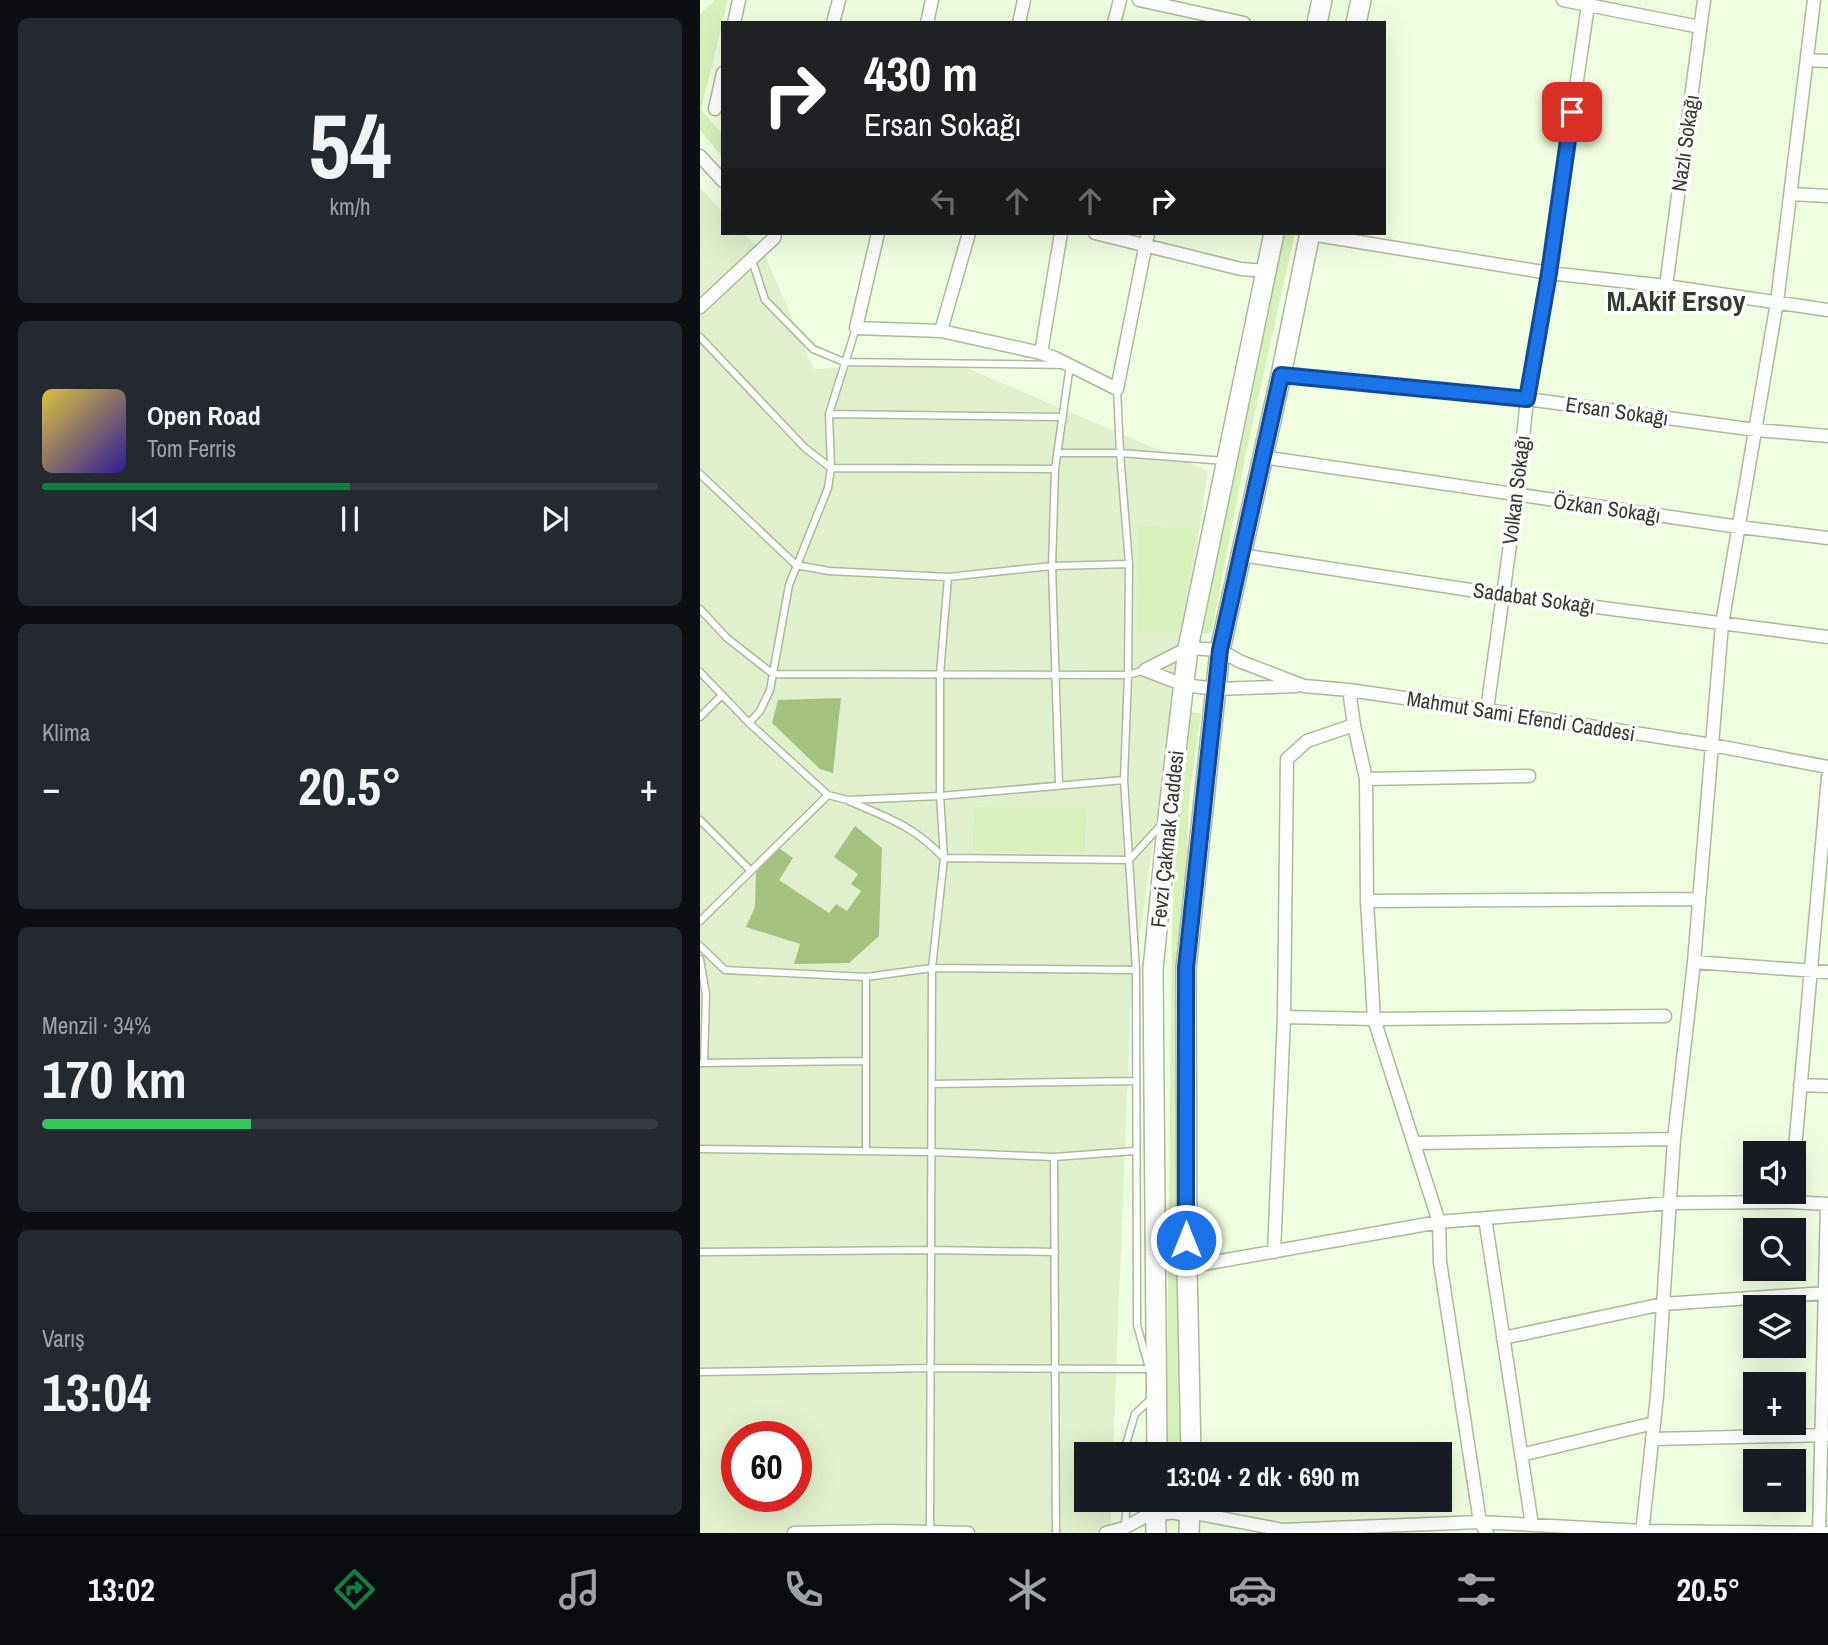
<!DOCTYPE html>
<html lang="tr">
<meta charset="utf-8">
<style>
body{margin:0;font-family:"Archivo Narrow",sans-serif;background:#242831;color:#f1f3f6;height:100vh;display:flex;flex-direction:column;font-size:26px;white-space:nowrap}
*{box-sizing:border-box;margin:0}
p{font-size:23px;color:#9ea1a6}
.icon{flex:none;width:38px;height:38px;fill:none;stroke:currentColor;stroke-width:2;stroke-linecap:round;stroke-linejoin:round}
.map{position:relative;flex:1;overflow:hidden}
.side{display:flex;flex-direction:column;gap:18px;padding:18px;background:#0d0f14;width:700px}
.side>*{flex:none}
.guide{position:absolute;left:21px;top:21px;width:665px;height:214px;border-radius:0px;box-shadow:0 7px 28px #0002;background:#202124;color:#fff;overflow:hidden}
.tools{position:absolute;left:1043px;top:1141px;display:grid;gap:14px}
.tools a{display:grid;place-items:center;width:63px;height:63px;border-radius:0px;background:#171b24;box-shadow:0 7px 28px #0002;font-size:35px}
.speed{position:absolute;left:21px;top:1421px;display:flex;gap:14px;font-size:35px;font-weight:700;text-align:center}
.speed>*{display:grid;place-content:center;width:91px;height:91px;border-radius:50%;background:#171b24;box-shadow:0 7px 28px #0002;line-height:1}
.speed .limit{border:10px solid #d22;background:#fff;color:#111}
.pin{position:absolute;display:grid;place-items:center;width:60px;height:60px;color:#fff;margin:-30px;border-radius:14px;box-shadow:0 4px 10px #0006}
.me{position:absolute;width:77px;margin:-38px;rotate:0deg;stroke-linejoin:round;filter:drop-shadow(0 0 5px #0008)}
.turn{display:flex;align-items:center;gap:24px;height:147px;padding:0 28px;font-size:32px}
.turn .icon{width:91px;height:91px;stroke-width:2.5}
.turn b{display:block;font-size:49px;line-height:60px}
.lanes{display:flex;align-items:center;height:66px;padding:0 28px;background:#0003;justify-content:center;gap:35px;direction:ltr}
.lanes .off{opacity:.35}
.big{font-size:52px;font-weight:700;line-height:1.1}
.side .widget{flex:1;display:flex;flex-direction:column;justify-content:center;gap:10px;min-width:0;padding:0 24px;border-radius:10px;background:#242831}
.side .dial{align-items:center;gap:0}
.dial b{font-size:91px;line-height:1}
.song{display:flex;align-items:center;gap:21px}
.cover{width:84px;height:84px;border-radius:10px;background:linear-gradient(135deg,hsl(50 70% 55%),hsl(250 70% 35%))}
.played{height:7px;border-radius:4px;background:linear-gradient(90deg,#0b8043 50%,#363941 50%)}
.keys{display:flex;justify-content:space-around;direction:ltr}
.heat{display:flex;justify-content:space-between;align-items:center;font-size:38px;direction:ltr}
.charge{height:10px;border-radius:5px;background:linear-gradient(90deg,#34c759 34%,#363941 0)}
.trip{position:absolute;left:374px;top:1442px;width:378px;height:70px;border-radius:0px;background:#171b24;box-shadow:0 7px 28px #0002;font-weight:700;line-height:70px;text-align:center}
.menu{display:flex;height:112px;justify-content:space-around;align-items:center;background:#090b0e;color:#9ea1a6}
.menu .icon{width:49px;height:49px}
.menu .selected{color:#0b8043}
.menu b{font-size:32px;color:#f1f3f6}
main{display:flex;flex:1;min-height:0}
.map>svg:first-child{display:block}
</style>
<main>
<section class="side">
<div class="widget dial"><b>54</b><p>km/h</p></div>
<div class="widget">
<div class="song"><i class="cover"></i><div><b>Open Road</b><p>Tom Ferris</p></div></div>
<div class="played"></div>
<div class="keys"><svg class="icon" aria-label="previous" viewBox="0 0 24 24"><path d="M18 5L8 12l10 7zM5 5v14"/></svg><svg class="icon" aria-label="pause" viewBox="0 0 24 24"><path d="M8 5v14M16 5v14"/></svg><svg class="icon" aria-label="next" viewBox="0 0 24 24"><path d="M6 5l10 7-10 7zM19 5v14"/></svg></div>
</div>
<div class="widget"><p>Klima</p>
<div class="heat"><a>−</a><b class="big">20.5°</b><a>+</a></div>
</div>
<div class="widget"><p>Menzil · 34%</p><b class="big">170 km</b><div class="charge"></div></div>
<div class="widget"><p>Varış</p><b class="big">13:04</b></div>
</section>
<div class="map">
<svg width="1128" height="1533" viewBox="0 0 1128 1533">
<rect width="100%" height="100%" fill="#effee0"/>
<path fill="#e0f0cc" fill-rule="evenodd" d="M0,188L23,212V233H43L65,255L114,369L253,362L508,471L431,994L413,1454H387V1500H412L410,1533H0ZM37,1437H96V1496H37Z"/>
<path fill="#d8f1ba" d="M15,0H28L1,110L23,135V158L0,130V14Z
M583,233H595L546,453L512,630L509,634L502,633L532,475Z
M438,525L497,529L479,633L437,631Z
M489,712L501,713L489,800L484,931L483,1454H466L472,926L478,797Z
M274,807L386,808L385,852L273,851Z"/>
<path fill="#a4c180" d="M141,698L133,773L120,769L72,723L78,700Z
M155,826L182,848L179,936L149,963L94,964L100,944L46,927L55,907L56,872L79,848L93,858L79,880L129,913L136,904L147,911L161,891L151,884L158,874L134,857Z"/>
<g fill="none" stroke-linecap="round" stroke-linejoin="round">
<defs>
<path id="service" d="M52,260L65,300L113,349L144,362L370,365L355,469L352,566L359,785
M0,337L105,448L131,468L355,469
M417,389L420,453L429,564L428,675L424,780L436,970L437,1325L449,1368
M129,414L363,417
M358,453H420L525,461
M0,474L96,565L129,571L248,577L352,566L429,564
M0,609L27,638L73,674L428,675L445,670
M0,672L49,723L128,795L148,800L240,796L424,780
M0,717L22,695
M49,723L60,711L70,690L89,585L128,488L131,468L129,414L156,328
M149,801C188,818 214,826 244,858L429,860L462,824
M0,820L51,871
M0,921L128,795
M0,946L25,970L166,977L232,968L436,970
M0,959L6,995L4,1063
M0,1063L165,1061
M232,1084L435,1081
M0,1149L232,1152L354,1157L435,1151
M166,1151V977
M354,1157L356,1533
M0,1252L231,1250L355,1252
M0,1372L231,1368L449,1369
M423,1454L435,1414L453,1397
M425,1526L427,1500
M230,1532L232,968L244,858L240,796V674L248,577"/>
<path id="minor" d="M439,0L544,23
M888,5L1000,27
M34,23L39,0
M133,23L139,0
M227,23L232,0
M319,23L324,0
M414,23L420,0
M1107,60L1128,61
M15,109L23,73
M0,156L23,181
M1091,194L1128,196
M178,233L156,328L241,331L341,353L355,358L417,389L448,233
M395,233L541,269L566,271
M610,234L849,273L966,286L1128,310
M966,286L1004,0
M0,307L74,238L75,233
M241,331L269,233
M341,353L361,233
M581,375L827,399L1056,430L1128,436
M562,457L1039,527L1128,538
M541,555L803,595L1128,637
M445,670L488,648L520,650L539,661L604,686L649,690L787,710L1012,745L1128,767
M445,670L484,685L516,689L596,686
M649,690L654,725L666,779L667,901L674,1019L739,1222L740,1262L780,1522L787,1533
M787,710L817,494L827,399L849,273L888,5L863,0
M666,779L829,776
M667,901L999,899
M994,962L1128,972
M584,1017L674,1019L965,1016
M1100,1085L1128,1086
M715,1143L974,1139
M1094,1160L1128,777
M785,1218L832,1525
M574,1252L584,1017L587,759L607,741L654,725
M487,1267L739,1222L970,1203L1090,1202L1128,1204
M803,1338L963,1304L1125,1293
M952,1439L1128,1435
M821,1455L954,1423
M489,1512L578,1529
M94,1533L188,1531L268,1533
M406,1533L424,1528L455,1511
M569,1533L582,1530L780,1522L942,1531L1128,1533
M942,1533L957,1396L974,1139L994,962L1022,624L1077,302L1114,0
M1119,1533L1127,1204"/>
<path id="primary" d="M617,23L622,0
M656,23L661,0
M457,1454L453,969L468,818L488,648L574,233
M491,1454L487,1267L486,968L520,650L581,375L610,233
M455,1501L456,1533
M455,1511L472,1509L489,1512
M489,1533L490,1501"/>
</defs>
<use href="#service" stroke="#acb99d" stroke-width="9"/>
<use href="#minor" stroke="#acb99d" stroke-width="15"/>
<use href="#primary" stroke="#acb99d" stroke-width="22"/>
<use href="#service" stroke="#fff" stroke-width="6"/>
<use href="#minor" stroke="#fff" stroke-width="12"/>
<use href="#primary" stroke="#fff" stroke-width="19"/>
</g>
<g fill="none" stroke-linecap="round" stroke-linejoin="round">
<defs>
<path id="route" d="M486,1240V968L520,650L581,375L827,399L849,273L872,112"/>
</defs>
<use href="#route" stroke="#114b97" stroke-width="18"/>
<use href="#route" stroke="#1a73e8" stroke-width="12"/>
</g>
<g text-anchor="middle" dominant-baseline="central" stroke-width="7" stroke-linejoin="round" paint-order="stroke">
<g font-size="21" fill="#363b30" stroke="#fff">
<text transform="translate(985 143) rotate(-82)">Nazlı Sokağı</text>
<text transform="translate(917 411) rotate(8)">Ersan Sokağı</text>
<text transform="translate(816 490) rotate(-83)">Volkan Sokağı</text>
<text transform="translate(907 508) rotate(8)">Özkan Sokağı</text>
<text transform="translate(834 598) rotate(8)">Sadabat Sokağı</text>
<text transform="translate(821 716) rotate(9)">Mahmut Sami Efendi Caddesi</text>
<text transform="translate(467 839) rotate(-84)">Fevzi Çakmak Caddesi</text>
</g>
<g font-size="28" font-weight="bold" fill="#363b30" stroke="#fff">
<text x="976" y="301">M.Akif Ersoy</text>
</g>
</g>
</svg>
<div class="tools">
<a><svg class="icon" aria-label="sound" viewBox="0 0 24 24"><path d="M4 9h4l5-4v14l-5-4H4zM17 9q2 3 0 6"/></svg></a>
<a><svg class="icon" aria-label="search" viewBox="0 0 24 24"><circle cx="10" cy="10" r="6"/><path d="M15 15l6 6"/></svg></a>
<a><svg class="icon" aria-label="layers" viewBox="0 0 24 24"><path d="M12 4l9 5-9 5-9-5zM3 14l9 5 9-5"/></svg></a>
<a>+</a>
<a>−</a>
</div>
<div class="speed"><div class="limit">60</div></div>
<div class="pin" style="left:872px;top:112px;background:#d93025"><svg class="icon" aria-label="arrive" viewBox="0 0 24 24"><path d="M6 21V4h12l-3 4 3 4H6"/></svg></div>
<svg class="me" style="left:486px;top:1240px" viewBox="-20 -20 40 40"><circle r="17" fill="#1a73e8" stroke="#fff" stroke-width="3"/><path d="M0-11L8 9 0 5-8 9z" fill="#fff"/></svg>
<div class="trip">13:04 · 2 dk · 690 m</div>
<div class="guide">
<div class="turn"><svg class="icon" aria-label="right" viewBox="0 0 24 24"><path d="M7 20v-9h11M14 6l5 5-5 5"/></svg><div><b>430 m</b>Ersan Sokağı</div></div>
<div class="lanes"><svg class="icon off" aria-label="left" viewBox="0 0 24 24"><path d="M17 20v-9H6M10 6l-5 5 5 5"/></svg><svg class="icon off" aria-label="ahead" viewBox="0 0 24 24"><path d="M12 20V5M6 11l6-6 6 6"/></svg><svg class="icon off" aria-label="ahead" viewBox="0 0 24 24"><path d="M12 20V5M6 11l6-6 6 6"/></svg><svg class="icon" aria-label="right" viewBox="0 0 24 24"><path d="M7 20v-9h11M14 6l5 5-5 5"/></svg></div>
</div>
</div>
</main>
<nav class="menu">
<b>13:02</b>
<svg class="icon selected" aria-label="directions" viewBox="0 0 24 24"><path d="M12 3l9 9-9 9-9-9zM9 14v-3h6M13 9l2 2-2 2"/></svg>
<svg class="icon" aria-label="music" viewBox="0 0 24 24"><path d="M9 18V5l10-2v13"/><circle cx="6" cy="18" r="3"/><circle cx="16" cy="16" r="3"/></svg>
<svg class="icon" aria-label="phone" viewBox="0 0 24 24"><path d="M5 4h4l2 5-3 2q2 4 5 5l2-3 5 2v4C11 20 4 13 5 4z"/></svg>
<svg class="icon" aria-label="climate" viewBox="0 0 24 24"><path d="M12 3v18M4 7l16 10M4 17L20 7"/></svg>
<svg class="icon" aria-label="car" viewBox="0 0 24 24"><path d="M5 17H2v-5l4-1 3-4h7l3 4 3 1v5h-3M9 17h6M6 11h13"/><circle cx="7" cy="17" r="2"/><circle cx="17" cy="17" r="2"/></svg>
<svg class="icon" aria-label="filters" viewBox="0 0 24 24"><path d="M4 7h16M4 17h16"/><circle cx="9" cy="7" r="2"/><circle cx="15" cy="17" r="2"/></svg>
<b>20.5°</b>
</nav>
